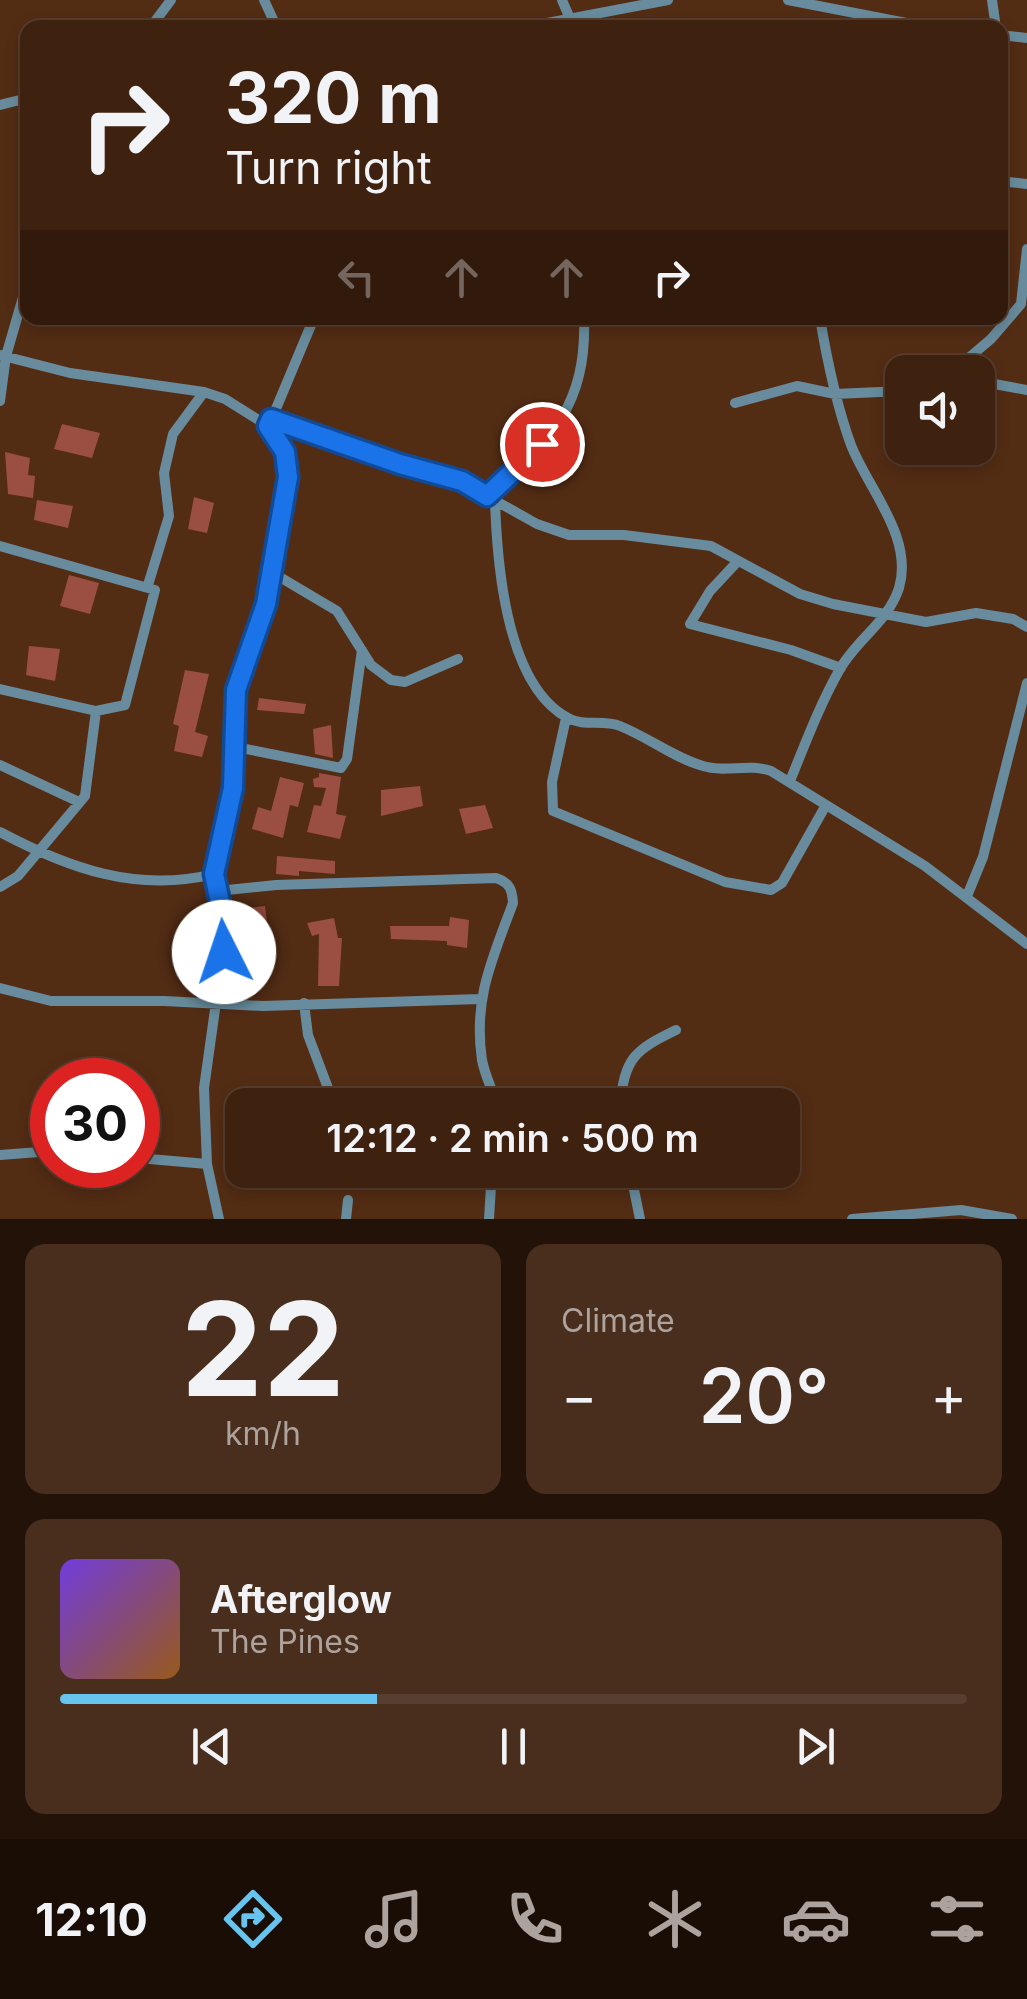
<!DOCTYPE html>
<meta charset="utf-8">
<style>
body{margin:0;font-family:Inter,sans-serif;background:#492e1d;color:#f1f3f6;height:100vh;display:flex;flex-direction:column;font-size:38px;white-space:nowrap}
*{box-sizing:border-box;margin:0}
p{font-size:32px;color:#ada39e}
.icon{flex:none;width:55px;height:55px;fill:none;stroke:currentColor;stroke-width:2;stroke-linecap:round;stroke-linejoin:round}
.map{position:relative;height:1219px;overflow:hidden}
.details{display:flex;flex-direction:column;gap:25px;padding:25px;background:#221208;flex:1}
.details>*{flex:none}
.guide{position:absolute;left:20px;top:20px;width:988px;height:305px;border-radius:20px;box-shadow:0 5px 15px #0003,0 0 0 2px #573e2f;background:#3e210f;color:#f1f3f6;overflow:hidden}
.controls{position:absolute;left:885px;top:355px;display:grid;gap:20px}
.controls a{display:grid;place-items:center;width:110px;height:110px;border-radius:20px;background:#3e210f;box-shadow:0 5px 15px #0003,0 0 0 2px #573e2f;font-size:50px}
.speed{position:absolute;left:30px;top:1058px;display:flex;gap:20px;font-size:50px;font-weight:700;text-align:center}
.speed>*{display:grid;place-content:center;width:130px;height:130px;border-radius:50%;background:#3e210f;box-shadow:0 5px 15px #0003,0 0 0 2px #573e2f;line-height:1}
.speed .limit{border:15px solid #d22;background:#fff;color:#111}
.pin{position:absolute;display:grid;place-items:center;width:85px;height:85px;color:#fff;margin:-42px;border:5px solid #fff;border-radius:50%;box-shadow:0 2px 10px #0007}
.me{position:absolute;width:110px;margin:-55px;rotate:356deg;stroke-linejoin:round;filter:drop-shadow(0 0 8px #0008)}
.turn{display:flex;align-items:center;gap:35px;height:210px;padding:0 40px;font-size:45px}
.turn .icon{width:130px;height:130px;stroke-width:2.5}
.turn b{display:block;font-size:70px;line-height:85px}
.lanes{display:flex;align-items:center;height:95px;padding:0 40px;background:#0003;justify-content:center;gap:50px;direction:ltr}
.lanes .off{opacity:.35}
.big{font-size:75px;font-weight:600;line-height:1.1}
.details .tile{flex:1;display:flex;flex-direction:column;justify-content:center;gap:15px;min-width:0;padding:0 35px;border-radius:20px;background:#492e1d}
.details .dial{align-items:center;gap:0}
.dial b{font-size:130px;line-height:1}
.song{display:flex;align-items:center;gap:30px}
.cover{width:120px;height:120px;border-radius:15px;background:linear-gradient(135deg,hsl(260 70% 55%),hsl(30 70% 35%))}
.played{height:10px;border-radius:5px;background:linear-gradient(90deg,#66c4ef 35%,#573e2f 35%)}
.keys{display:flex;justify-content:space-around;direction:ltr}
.heat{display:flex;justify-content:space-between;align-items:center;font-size:55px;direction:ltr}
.details .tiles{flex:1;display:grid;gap:25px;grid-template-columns:1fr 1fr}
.tile:last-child{grid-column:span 2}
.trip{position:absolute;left:225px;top:1088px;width:575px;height:100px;border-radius:20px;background:#3e210f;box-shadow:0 5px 15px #0003,0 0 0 2px #573e2f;font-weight:600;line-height:100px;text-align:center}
.menu{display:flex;height:160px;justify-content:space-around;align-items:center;background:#190d06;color:#ada39e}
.menu .icon{width:70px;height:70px}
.menu .on{color:#66c4ef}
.menu b{font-size:45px;color:#f1f3f6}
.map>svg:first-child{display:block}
</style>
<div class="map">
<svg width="1027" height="1219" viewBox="0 0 1027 1219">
<rect width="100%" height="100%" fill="#532c14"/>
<path fill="#9b4e42" d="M62,424L100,433L92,458L54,449Z
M5,452L30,458L28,475L35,476L33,498L8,494Z
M194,497L214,503L207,533L188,529Z
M37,500L73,506L68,528L34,520Z
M69,575L99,583L90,614L60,606Z
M29,646L60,649L55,681L26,675Z
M185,670L209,674L195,732L208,736L202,757L174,751L179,726L173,724Z
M259,698L306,704L304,714L257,710Z
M331,725L333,758L315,754L313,729Z
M319,773L341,777L336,814L346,816L340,839L307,832L314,805L321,806L326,788L314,787L313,779L319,777Z
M280,777L304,783L298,807L290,805L283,838L252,829L258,807L271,811Z
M420,786L423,806L381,816V790Z
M485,805L493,828L466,834L459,809Z
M277,856L335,861V874L299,871V876L276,874Z
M265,906L268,931L249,935L239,909Z
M450,917L469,920L467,948L447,945V941L391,939L390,926H449Z
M334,918L338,938H342L339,986H318L319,934L312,936L307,923Z"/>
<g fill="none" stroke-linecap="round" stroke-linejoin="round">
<path stroke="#688c9d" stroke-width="10" d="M264,0L277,28
M562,0L574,28
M788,0L932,28
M992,0L996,28
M150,28L171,0
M521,28L668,0
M1000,35L1027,38
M0,105L28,98
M1000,181L1027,184
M201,318L211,322
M0,355L70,373L204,392L225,399L268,426L285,452L287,477L273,573L236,690L233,788L215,862L226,931L204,1088L207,1164L219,1219
M952,372L991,339L1021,304L1027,249
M978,381L1027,390
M0,401L6,356L28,280
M735,403L797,386L835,394L902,391
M271,419L399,464L462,481L487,496C551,442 587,405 584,318
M270,423L314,318
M487,496L537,524L569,535H624L711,546L800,594L833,604L926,622L976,613L1013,619L1027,627
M495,501C497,563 506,685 568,718C584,727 603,719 620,726C648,737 674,758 703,766C726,773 748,763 771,771L925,866L1027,944
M0,546L155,590L125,705L96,711L0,689
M738,561L710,591L690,624L791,650L841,668
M273,573L337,611L371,665L391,680L405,682L458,659
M148,585L169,516L164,473L173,434L204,392
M566,718L552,782L553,811L725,882L771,890L782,883L826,805
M231,746L341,768L347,759L362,650
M0,765L79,802
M790,781C805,744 820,704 840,669C857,639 888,622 899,588C914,537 868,489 851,445C836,404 827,360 820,318
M0,832C68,868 136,893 214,874
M0,887L18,876L85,796L96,711
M218,891L276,885L496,878C510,883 512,889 513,903C492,960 473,999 482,1060C485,1076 493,1090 496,1105
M967,896L983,857L1027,683
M0,988L51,1001H164L263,1006L480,999
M304,1003L308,1035L328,1088L330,1105
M620,1105C625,1057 635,1050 676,1030
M0,1155L52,1151
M138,1158L207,1164
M630,1170L640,1219
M346,1219L348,1200
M489,1219L492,1170
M852,1219L961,1210L1012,1219"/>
</g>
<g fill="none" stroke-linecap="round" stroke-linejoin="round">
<defs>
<path id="route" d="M224,952L226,931L214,874L233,788L236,690L266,604L288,477L285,452L268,426L271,419L400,464L462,481L487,496L542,444"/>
</defs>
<use href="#route" stroke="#114b97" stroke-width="25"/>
<use href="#route" stroke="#1a73e8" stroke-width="18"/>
</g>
</svg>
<div class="controls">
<a><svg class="icon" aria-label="sound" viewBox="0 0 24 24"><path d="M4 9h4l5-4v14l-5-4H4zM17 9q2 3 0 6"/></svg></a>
</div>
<div class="speed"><div class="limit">30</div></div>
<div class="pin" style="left:542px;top:444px;background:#d93025"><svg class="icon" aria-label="arrive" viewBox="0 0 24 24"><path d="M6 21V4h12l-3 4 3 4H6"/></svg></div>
<svg class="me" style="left:224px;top:952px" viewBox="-20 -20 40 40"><circle r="19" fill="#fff"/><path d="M0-13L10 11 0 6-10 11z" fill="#1a73e8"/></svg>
<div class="trip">12:12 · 2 min · 500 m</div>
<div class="guide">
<div class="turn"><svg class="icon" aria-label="right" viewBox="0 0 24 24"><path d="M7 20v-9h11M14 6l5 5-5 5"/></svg><div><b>320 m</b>Turn right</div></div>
<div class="lanes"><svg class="icon off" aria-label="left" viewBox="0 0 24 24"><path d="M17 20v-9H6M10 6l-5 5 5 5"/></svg><svg class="icon off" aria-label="ahead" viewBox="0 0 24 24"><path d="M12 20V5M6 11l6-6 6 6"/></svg><svg class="icon off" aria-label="ahead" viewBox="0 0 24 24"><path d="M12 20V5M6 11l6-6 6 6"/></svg><svg class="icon" aria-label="right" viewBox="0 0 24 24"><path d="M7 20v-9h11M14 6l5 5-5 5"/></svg></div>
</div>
</div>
<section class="details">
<div class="tiles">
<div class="tile dial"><b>22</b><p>km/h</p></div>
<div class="tile"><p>Climate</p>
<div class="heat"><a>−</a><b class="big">20°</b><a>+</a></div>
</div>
<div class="tile">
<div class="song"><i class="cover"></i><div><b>Afterglow</b><p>The Pines</p></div></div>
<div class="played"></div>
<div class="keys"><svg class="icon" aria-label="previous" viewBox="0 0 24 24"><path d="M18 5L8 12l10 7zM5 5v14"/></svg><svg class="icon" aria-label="pause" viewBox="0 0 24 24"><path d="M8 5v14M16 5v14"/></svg><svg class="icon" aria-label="next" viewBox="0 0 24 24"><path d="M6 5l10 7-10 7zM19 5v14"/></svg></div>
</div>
</div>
</section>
<nav class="menu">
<b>12:10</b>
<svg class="icon on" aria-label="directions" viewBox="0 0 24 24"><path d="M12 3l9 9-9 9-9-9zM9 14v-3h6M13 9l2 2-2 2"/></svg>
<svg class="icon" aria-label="music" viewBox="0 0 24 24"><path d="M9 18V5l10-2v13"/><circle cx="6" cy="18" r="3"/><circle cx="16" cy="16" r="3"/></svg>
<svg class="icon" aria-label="phone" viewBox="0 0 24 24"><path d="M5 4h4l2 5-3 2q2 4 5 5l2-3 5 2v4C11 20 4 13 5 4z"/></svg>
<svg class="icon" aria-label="climate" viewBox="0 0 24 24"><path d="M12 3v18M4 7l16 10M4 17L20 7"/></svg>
<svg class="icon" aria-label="car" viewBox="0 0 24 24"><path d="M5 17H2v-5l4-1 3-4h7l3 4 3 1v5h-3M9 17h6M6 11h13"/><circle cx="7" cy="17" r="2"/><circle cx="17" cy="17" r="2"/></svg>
<svg class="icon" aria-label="filters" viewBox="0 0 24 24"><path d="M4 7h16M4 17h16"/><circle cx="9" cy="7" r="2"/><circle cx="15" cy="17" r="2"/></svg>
</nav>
